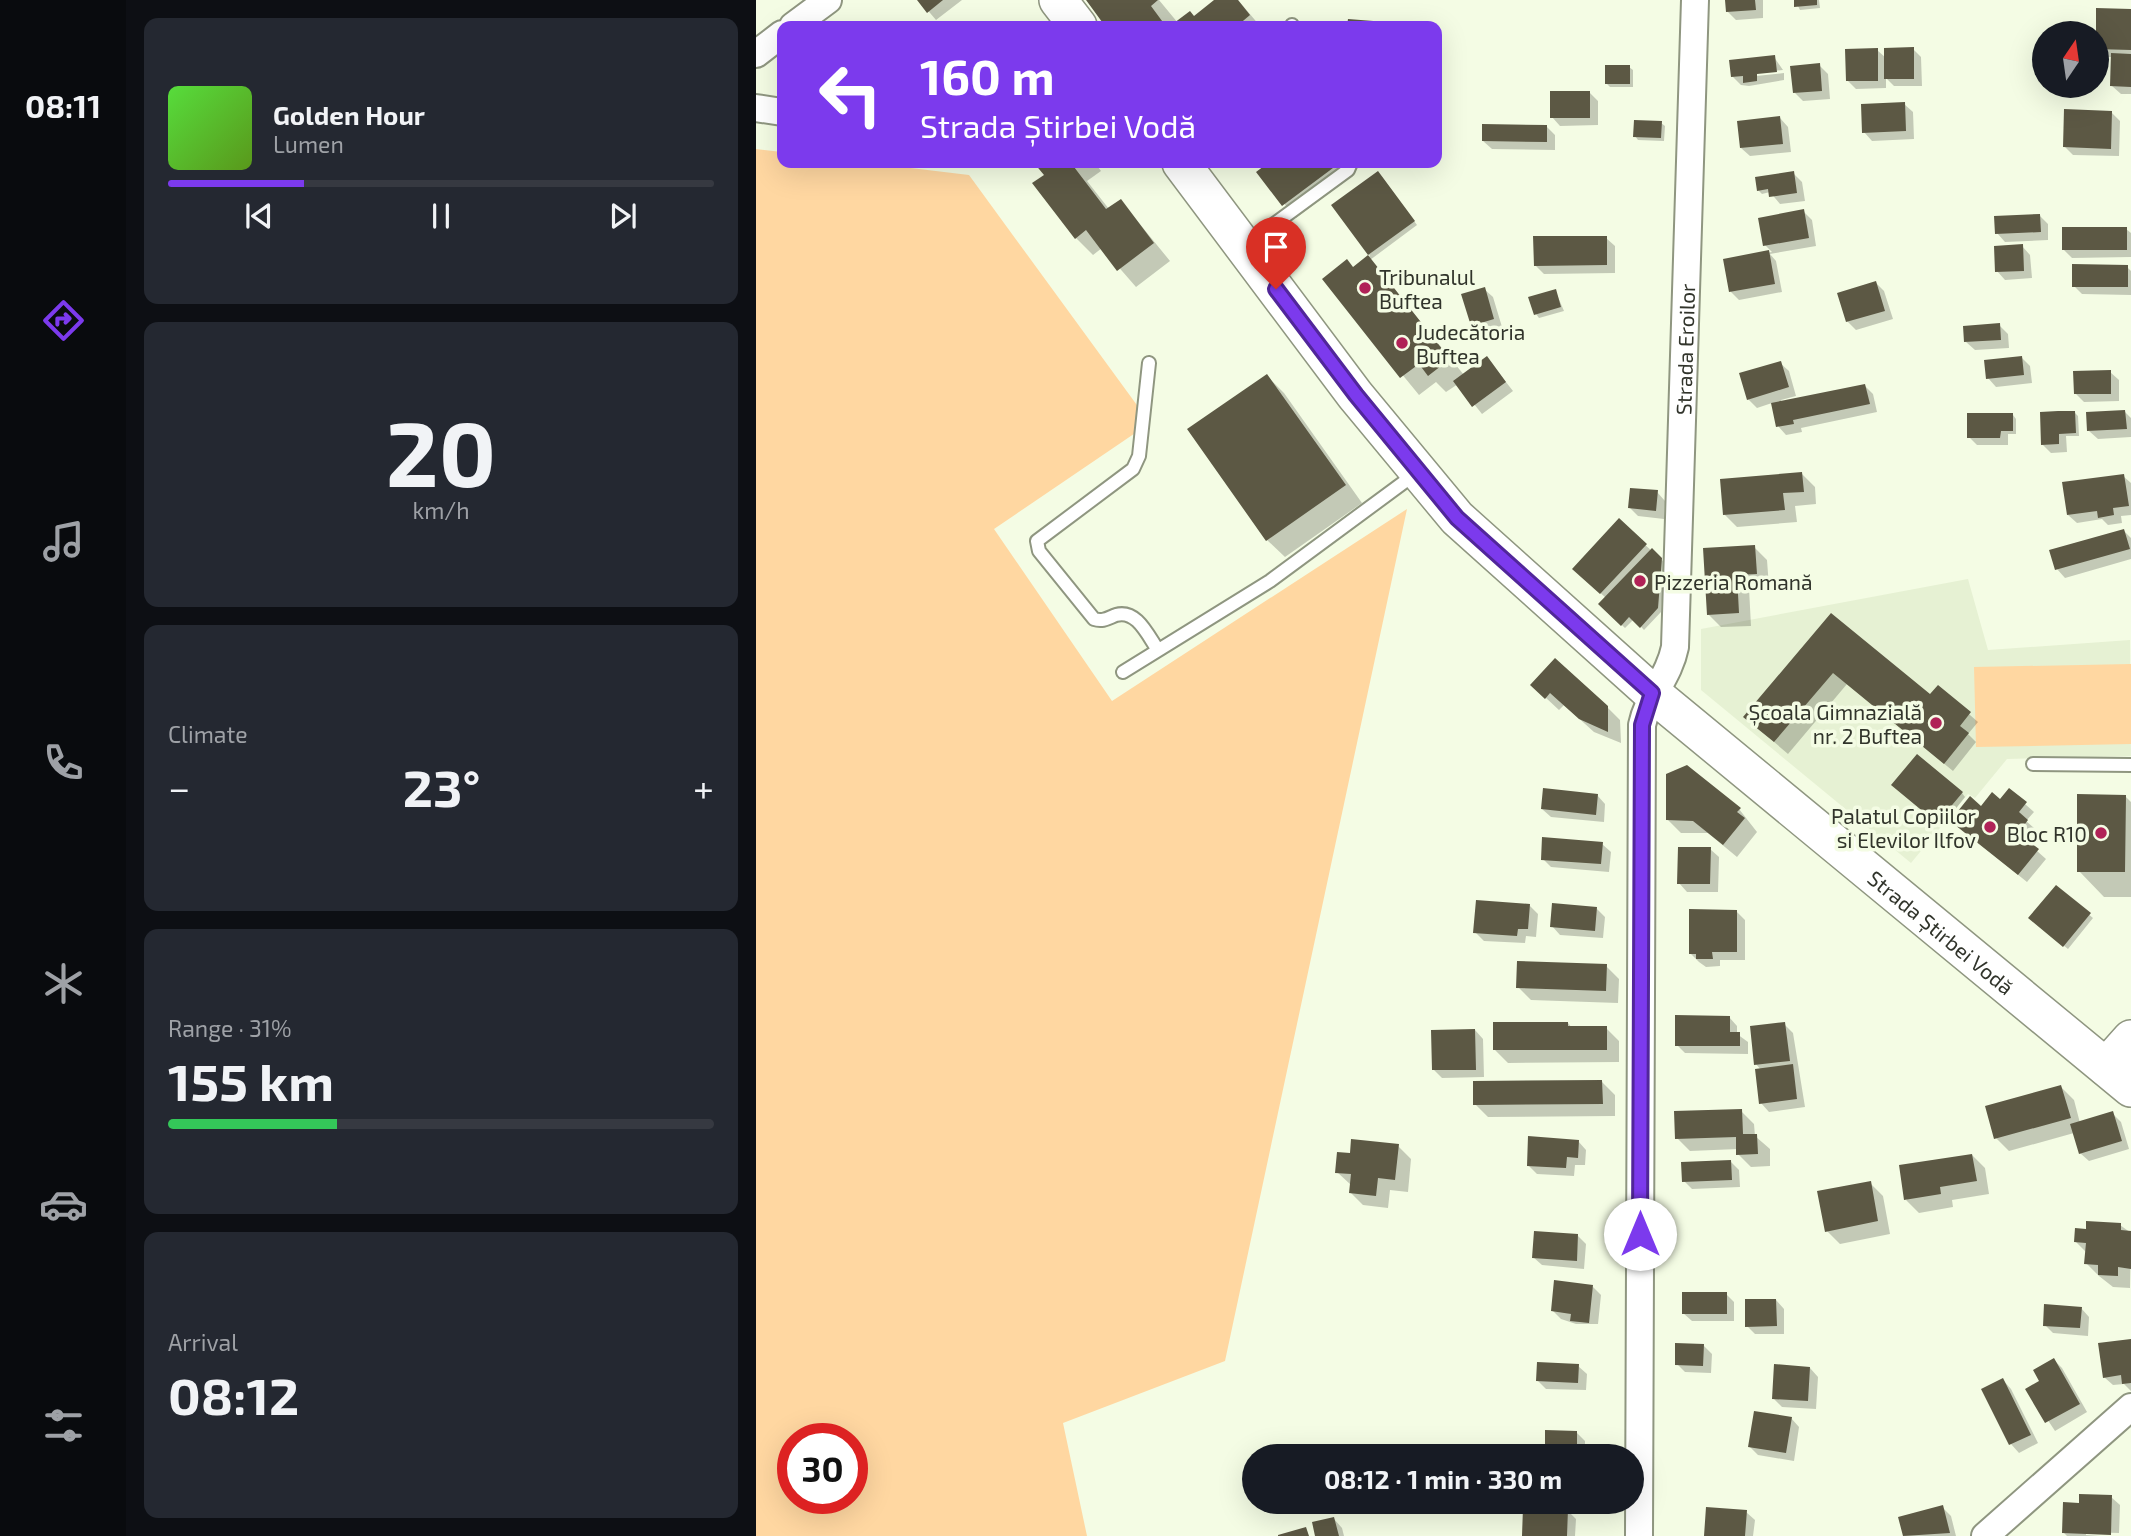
<!DOCTYPE html>
<meta charset="utf-8">
<style>
body{margin:0;font-family:"Exo 2",sans-serif;background:#242831;color:#f1f3f6;height:100vh;display:flex;flex-direction:column;font-size:26px;white-space:nowrap}
*{box-sizing:border-box;margin:0}
p{font-size:23px;color:#9ea1a6}
.icon{flex:none;width:38px;height:38px;fill:none;stroke:currentColor;stroke-width:2;stroke-linecap:round;stroke-linejoin:round}
.map{position:relative;flex:1;overflow:hidden}
.sheet{display:flex;flex-direction:column;gap:18px;padding:18px;background:#0d0f14;width:630px}
.sheet>*{flex:none}
.banner{position:absolute;left:21px;top:21px;width:665px;height:147px;border-radius:14px;box-shadow:0 7px 28px #0002;background:#7c3aed;color:#fff;overflow:hidden}
.needle{width:46px;rotate:13deg}
.controls{position:absolute;left:1276px;top:21px;display:grid;gap:14px}
.controls a{display:grid;place-items:center;width:77px;height:77px;border-radius:50%;background:#171b24;box-shadow:0 7px 28px #0002;font-size:35px}
.speed{position:absolute;left:21px;top:1423px;display:flex;gap:14px;font-size:35px;font-weight:700;text-align:center}
.speed>*{display:grid;place-content:center;width:91px;height:91px;border-radius:50%;background:#171b24;box-shadow:0 7px 28px #0002;line-height:1}
.speed .limit{border:10px solid #d22;background:#fff;color:#111}
.pin{position:absolute;display:grid;place-items:center;width:60px;height:60px;color:#fff;margin:-72px -30px;border-radius:50% 50% 50% 0;rotate:-45deg;box-shadow:0 0 7px #0007}
.pin .icon{rotate:45deg}
.me{position:absolute;width:77px;margin:-38px;rotate:0deg;stroke-linejoin:round;filter:drop-shadow(0 0 5px #0008)}
.turn{display:flex;align-items:center;gap:24px;height:147px;padding:0 28px;font-size:32px}
.turn .icon{width:91px;height:91px;stroke-width:2.5}
.turn b{display:block;font-size:49px;line-height:60px}
.big{font-size:52px;font-weight:700;line-height:1.1}
.sheet .tile{flex:1;display:flex;flex-direction:column;justify-content:center;gap:10px;min-width:0;padding:0 24px;border-radius:14px;background:#242831}
.sheet .dial{align-items:center;gap:0}
.dial b{font-size:91px;line-height:1}
.song{display:flex;align-items:center;gap:21px}
.cover{width:84px;height:84px;border-radius:10px;background:linear-gradient(135deg,hsl(110 70% 55%),hsl(90 70% 35%))}
.played{height:7px;border-radius:4px;background:linear-gradient(90deg,#7c3aed 25%,#363941 25%)}
.keys{display:flex;justify-content:space-around;direction:ltr}
.heat{display:flex;justify-content:space-between;align-items:center;font-size:38px;direction:ltr}
.charge{height:10px;border-radius:5px;background:linear-gradient(90deg,#34c759 31%,#363941 0)}
.trip{position:absolute;left:486px;top:1444px;width:402px;height:70px;border-radius:35px;background:#171b24;box-shadow:0 7px 28px #0002;font-weight:700;line-height:70px;text-align:center}
main{display:flex;flex:1;min-height:0}
.menu{display:flex;flex-direction:column;width:126px;justify-content:space-around;align-items:center;background:#090b0e;color:#9ea1a6}
.menu .icon{width:49px;height:49px}
.menu .selected{color:#7c3aed}
.menu b{font-size:32px;color:#f1f3f6}
.map>svg:first-child{display:block}
</style>
<main>
<nav class="menu">
<b>08:11</b>
<svg class="icon selected" aria-label="directions" viewBox="0 0 24 24"><path d="M12 3l9 9-9 9-9-9zM9 14v-3h6M13 9l2 2-2 2"/></svg>
<svg class="icon" aria-label="music" viewBox="0 0 24 24"><path d="M9 18V5l10-2v13"/><circle cx="6" cy="18" r="3"/><circle cx="16" cy="16" r="3"/></svg>
<svg class="icon" aria-label="phone" viewBox="0 0 24 24"><path d="M5 4h4l2 5-3 2q2 4 5 5l2-3 5 2v4C11 20 4 13 5 4z"/></svg>
<svg class="icon" aria-label="climate" viewBox="0 0 24 24"><path d="M12 3v18M4 7l16 10M4 17L20 7"/></svg>
<svg class="icon" aria-label="car" viewBox="0 0 24 24"><path d="M5 17H2v-5l4-1 3-4h7l3 4 3 1v5h-3M9 17h6M6 11h13"/><circle cx="7" cy="17" r="2"/><circle cx="17" cy="17" r="2"/></svg>
<svg class="icon" aria-label="filters" viewBox="0 0 24 24"><path d="M4 7h16M4 17h16"/><circle cx="9" cy="7" r="2"/><circle cx="15" cy="17" r="2"/></svg>
</nav>
<section class="sheet">
<div class="tile">
<div class="song"><i class="cover"></i><div><b>Golden Hour</b><p>Lumen</p></div></div>
<div class="played"></div>
<div class="keys"><svg class="icon" aria-label="previous" viewBox="0 0 24 24"><path d="M18 5L8 12l10 7zM5 5v14"/></svg><svg class="icon" aria-label="pause" viewBox="0 0 24 24"><path d="M8 5v14M16 5v14"/></svg><svg class="icon" aria-label="next" viewBox="0 0 24 24"><path d="M6 5l10 7-10 7zM19 5v14"/></svg></div>
</div>
<div class="tile dial"><b>20</b><p>km/h</p></div>
<div class="tile"><p>Climate</p>
<div class="heat"><a>−</a><b class="big">23°</b><a>+</a></div>
</div>
<div class="tile"><p>Range · 31%</p><b class="big">155 km</b><div class="charge"></div></div>
<div class="tile"><p>Arrival</p><b class="big">08:12</b></div>
</section>
<div class="map">
<svg width="1375" height="1536" viewBox="0 0 1375 1536">
<rect width="100%" height="100%" fill="#f4fce4"/>
<path fill="#e6f1d3" d="M1212,579L1232,650L1374,640L1375,756L1251,759L1219,798L1212,794L1155,863L945,690V629Z"/>
<path fill="#ffd7a1" fill-rule="evenodd" d="M0,149L26,152V163H113L213,175L394,423L238,529L356,701L651,509L469,1361L307,1423L331,1536H0ZM37,1438H96V1498H37Z
M1375,664V744L1220,747L1218,667Z"/>
<path fill="#0003" d="M163,0H206L180,20Z
M332,0H403L422,23L438,18L461,0H482L504,26H351Z
M971,0H1007V18L980,20L971,11Z
M1039,0H1063L1064,8L1044,10Z
M1342,9L1375,10V94H1365L1356,86L1357,57H1350L1341,49Z
M1157,49L1165,57L1166,86H1138L1130,78V88L1100,89L1091,80L1121,50L1130,58Z
M1018,57L1027,70L997,73L1000,76L1028,73V80L993,86L985,85L976,76Z
M1063,65L1072,74L1074,99L1047,101L1039,93Z
M873,67L877,70V87H854L850,83Z
M833,92L842,101V125L804,126L796,117Z
M1148,104L1157,112L1158,139L1116,141L1108,132Z
M1355,112L1364,121L1363,156L1317,155L1309,147Z
M1024,118L1032,127L1035,152L994,156L985,148Z
M905,123L909,126L908,141L882,140L879,136Z
M790,126L799,135V150L736,149L727,141Z
M281,163H339L345,171L331,181L353,209L365,201L414,261L380,287L346,248L337,255L320,238L290,175Z
M515,163H580L592,179L540,218L502,172Z
M1037,173L1046,182L1049,201L1024,204L1014,192L1006,194L1002,190Z
M626,177L661,225L614,260L708,375L731,358L757,391L726,414L702,384L690,392L680,382L663,395L568,279L598,269L614,256L578,206Z
M1047,211L1056,220L1060,246L1014,254L1020,261L1026,292L983,300L975,292L969,260L1016,252L1009,245Z
M1283,215L1292,224V240L1249,242L1241,233Z
M1370,229L1375,233V257L1316,258L1307,249Z
M850,238L859,246V273L788,274L779,265Z
M1266,246L1274,255L1276,278L1249,280L1241,271Z
M1371,267L1375,271V295L1326,294L1318,286Z
M1120,283L1128,291L1137,319L1100,330L1091,321Z
M728,289L737,297L746,327L725,333L716,325Z
M799,290L808,311L783,318L780,314Z
M1243,325L1252,334L1253,348L1219,350L1210,342Z
M1266,358L1274,366L1276,383L1240,387L1232,378Z
M1024,363L1033,371L1040,396L1025,400L1026,403L1108,385L1117,394L1121,412L1045,428L1046,432L1030,435L1022,426L1016,403L1001,408L992,399Z
M1354,372L1363,380V401L1328,402L1320,394Z
M511,376L528,393L606,503L529,557L511,540Z
M1369,412L1375,418V437L1342,439L1333,431Z
M1319,413L1322,416L1323,436H1310L1311,452L1295,453L1286,444Z
M1257,415L1260,419V434H1252V445H1221L1213,437Z
M1046,474L1059,487L1060,504L1039,506L1041,522L981,527L968,514Z
M1367,476L1375,483V515L1365,516L1366,523L1352,525L1346,519L1321,523L1312,515Z
M901,492L909,501L908,519L882,516L874,508Z
M863,521L909,563L905,612L888,630L878,619L869,628L844,604L850,598L832,582Z
M1368,531L1375,538V559L1309,578L1301,569Z
M998,547L1011,560L1013,587L993,588L995,626L965,627L952,614Z
M1075,616L1174,696L1182,687L1222,722L1212,734L1220,742L1197,771L1091,684L1032,754L1003,729Z
M776,685L851,707L864,720L865,743L838,732L808,705L803,710Z
M1141,789L1206,793L1209,797L1186,826Z
M841,795L849,804L848,822L795,817L786,809Z
M1369,796L1375,802V897H1348L1323,871Z
M1244,801L1269,804L1278,812L1270,821L1279,829L1270,841L1290,859L1271,882L1205,829L1226,808Z
M983,809L1001,832L981,857L952,833H925L912,820Z
M846,844L855,852L853,872L795,867L787,859Z
M954,849L963,857L962,892H931L923,883Z
M1300,887L1337,918L1312,949L1278,922Z
M773,905L782,914L780,937L770,936L769,943L728,941L719,932Z
M840,908L849,917L847,938L804,935L796,926Z
M980,911L989,920V960H964V966L950,967L943,962L935,954Z
M850,966L863,979L862,1003L775,1000L762,987Z
M973,1017L981,1026V1034L992,1042V1054L929,1053L921,1045Z
M812,1023L816,1028H850L863,1041V1062L752,1063L739,1050Z
M1028,1024L1037,1033L1049,1107L1013,1112L1005,1103V1070L1000,1064Z
M719,1030L727,1039L728,1077L686,1078L678,1070Z
M846,1082L859,1095V1116L732,1117L719,1104Z
M1305,1087L1318,1100L1324,1123L1356,1113L1365,1122L1373,1149L1333,1161L1324,1153L1318,1133L1253,1151L1240,1138Z
M985,1111L998,1124L999,1136L1014,1149V1166L995,1167L982,1154V1149L934,1151L921,1138Z
M822,1141L830,1150L829,1165H819L818,1176L781,1174L772,1165Z
M642,1146L655,1159L652,1192L634,1190L632,1208L607,1205L594,1192L595,1185L581,1172L595,1155Z
M1216,1155L1229,1168L1233,1194L1196,1200L1197,1207L1163,1213L1150,1200Z
M975,1162L983,1170L984,1187L936,1189L928,1181Z
M1114,1183L1127,1196L1134,1234L1084,1244L1071,1231Z
M1364,1225L1375,1233L1374,1288L1357,1287L1343,1276L1330,1263L1331,1253L1319,1241L1331,1231Z
M822,1236L830,1244L828,1269L786,1265L777,1257Z
M837,1287L845,1295L842,1324H820L805,1319L797,1311Z
M970,1294L978,1302V1321H936L927,1313Z
M1020,1300L1028,1309V1334H999L991,1326Z
M1325,1308L1333,1317L1332,1336L1297,1333L1289,1325Z
M1375,1340V1391L1368,1384L1357,1385L1348,1377Z
M947,1345L956,1354L955,1373L929,1372L921,1364Z
M1298,1360L1306,1368L1331,1412L1299,1431L1272,1390L1286,1382Z
M822,1366L831,1374L830,1390L790,1389L782,1381Z
M1054,1368L1062,1377L1060,1409L1026,1407L1018,1399Z
M1247,1380L1255,1389L1282,1443L1263,1453L1255,1444L1227,1390Z
M1035,1418L1043,1427L1038,1461L1002,1455L993,1446Z
M821,1433L829,1441V1456H790Z
M1355,1497L1364,1505L1363,1533L1330,1532V1535L1345,1536H1311L1307,1532Z
M1186,1507L1195,1516L1200,1536H1149L1144,1518Z
M811,1510L820,1519L819,1536H768Z
M990,1512L999,1520L997,1536H950Z
M578,1519L586,1528L588,1536H561Z"/>
<path fill="#5c5844" d="M161,0H187L171,13Z
M330,0H402L395,6L409,25L349,26Z
M458,0H482L494,15L481,26H414L434,11L438,16Z
M969,0H999L1000,10L970,12Z
M1038,0H1061V5L1038,7Z
M1340,8L1375,9V50L1340,49Z
M592,19L630,22V26H591Z
M1158,47V79H1128V48Z
M1122,48V81H1090L1089,49Z
M1355,53L1375,54V87L1354,86Z
M1019,55L1021,72L1001,74V81L987,83V76L975,77L973,60Z
M1064,63L1066,91L1037,93L1034,66Z
M849,65H874V84H849Z
M794,91H834V118H794Z
M1149,102L1150,131L1106,133L1105,104Z
M1308,109L1356,111L1355,149L1307,147Z
M1024,116L1027,144L984,148L981,121Z
M878,120L906,121L905,138L877,137Z
M726,124L791,125V142L726,141Z
M278,163H315L350,209L365,199L398,243L361,271L330,230L319,239L276,183L288,175Z
M512,163H579L581,165L526,206L500,172Z
M622,171L659,221L612,255L694,359L672,376L663,364L644,378L566,279L591,259L597,267L612,255L575,205Z
M1038,171L1041,193L1013,197L1012,189L1001,191L999,177Z
M1048,209L1053,238L1007,246L1002,218Z
M1284,214L1285,232L1239,234L1238,216Z
M1306,227H1371V250H1306Z
M777,236H851V265L778,266Z
M1267,244L1268,271L1239,272L1238,246Z
M1013,250L1019,284L973,292L967,259Z
M1316,264L1372,265V287H1316Z
M1120,281L1129,311L1090,322L1081,293Z
M729,287L738,319L715,326L705,294Z
M800,289L805,307L778,315L772,297Z
M1244,323L1245,340L1208,342L1207,326Z
M731,356L750,382L716,407L697,381Z
M1266,356L1268,375L1230,379L1228,360Z
M1025,361L1033,387L991,400L983,373Z
M1355,370V394H1318L1317,371Z
M511,374L590,485L510,541L431,429Z
M1109,384L1114,404L1037,420L1038,424L1020,427L1015,403Z
M1369,410L1371,429L1331,431L1330,412Z
M1302,411H1319L1320,433L1303,434V444L1285,445L1284,412Z
M1211,413H1257V431H1245L1244,438H1211Z
M1046,472L1048,492L1027,493L1029,510L967,515L964,479Z
M1368,474L1373,506L1357,508L1358,515L1342,518L1341,511L1311,515L1306,482Z
M874,488L902,490L900,511L872,508Z
M863,518L891,544L844,594L816,569Z
M1368,529L1374,549L1299,570L1293,550Z
M999,545L1001,574L981,575L983,613L951,615L947,548Z
M896,548L906,558L902,608L884,628L873,617L865,626L842,604Z
M1075,613L1174,694L1182,685L1215,712L1204,726L1213,733L1188,764L1077,673L1018,742L987,717Z
M799,658L852,706V732L823,719L794,693L789,699L774,685Z
M1161,754L1207,792L1181,823L1135,785Z
M931,765L985,808L981,812L989,818L967,845L937,821L910,820V774Z
M787,788L842,794L840,815L785,809Z
M1253,788L1271,802L1263,812L1272,820L1262,833L1283,849L1262,875L1194,821L1214,796L1225,806L1236,792L1244,799Z
M1321,794L1370,795L1369,872H1321Z
M786,837L847,842L845,864L785,860Z
M922,847H955L954,884H921Z
M1300,885L1335,913L1307,947L1272,918Z
M720,900L774,904L772,929H762L761,936L717,933Z
M796,903L841,907L839,931L794,927Z
M933,909L981,910V952H956L957,959H940V954H933Z
M761,961L851,964L850,991L760,988Z
M919,1015L974,1016V1032H984V1046H919Z
M737,1022H812V1026H851V1050H737Z
M1029,1022L1034,1061L998,1065L994,1026Z
M719,1029L720,1070H676L675,1030Z
M1037,1064L1041,1099L1003,1104L999,1069Z
M846,1080L847,1104L717,1105V1081Z
M1305,1085L1315,1118L1238,1139L1229,1106Z
M986,1109L987,1134H1001L1002,1154L980,1155V1137L919,1139L918,1111Z
M1357,1111L1366,1141L1323,1154L1314,1124Z
M772,1136L823,1140L822,1158L811,1157L810,1168L771,1166Z
M595,1139L643,1144L639,1180L622,1178L620,1196L593,1193L595,1174L579,1173L581,1152L594,1153Z
M1216,1154L1221,1181L1184,1187L1185,1194L1148,1200L1143,1165Z
M975,1160L976,1180L926,1182L925,1162Z
M1115,1181L1122,1221L1069,1232L1061,1191Z
M1330,1221L1365,1223V1230L1375,1231V1269L1362,1267V1276L1342,1275V1265L1328,1264L1330,1243L1318,1242L1319,1228L1330,1229Z
M778,1231L822,1234L821,1261L776,1258Z
M798,1280L837,1285L833,1323L814,1321L815,1314L795,1311Z
M926,1292H971V1314H926Z
M989,1299H1020L1021,1326L989,1327Z
M1288,1304L1326,1307L1324,1328L1287,1326Z
M1375,1339V1383L1366,1384L1365,1375L1347,1378L1342,1343Z
M919,1343L948,1344L947,1366L919,1365Z
M1298,1358L1324,1404L1289,1423L1269,1389L1283,1381L1277,1370Z
M781,1362L823,1364L822,1383L780,1381Z
M1018,1364L1054,1367L1052,1401L1016,1399Z
M1247,1378L1275,1435L1253,1445L1225,1389Z
M998,1411L1036,1417L1030,1453L992,1447Z
M789,1430L821,1431V1456H789Z
M1323,1494L1356,1495L1355,1535L1306,1533L1307,1502L1323,1503Z
M1187,1505L1194,1533L1147,1536L1142,1517Z
M767,1507L812,1509L811,1536H766Z
M950,1507L991,1510L989,1536H948Z
M578,1517L583,1536H559L556,1522Z
M550,1527L553,1536H522V1535Z"/>
<g fill="none" stroke-linecap="round" stroke-linejoin="round">
<defs>
<path id="lane" d="M536,25V26
M491,244L592,170L595,163
M393,363L383,456L377,469L281,541L283,551L338,619C347,622 352,618 360,615C381,609 392,636 402,650
M367,672L514,581L659,474
M1277,764L1375,765"/>
<g id="street">
<path d="M37,26L72,0"/>
<path d="M0,54L26,34"/>
<path d="M0,108L26,112"/>
<path id="s1" d="M883,1536L886,725C892,696 913,677 919,647L939,0"/>
<path d="M1229,1536L1375,1407"/>
</g>
<g id="secondary">
<path d="M302,0L322,26"/>
<path id="s2" d="M425,163L599,395L701,518L896,693L1375,1088"/>
<path d="M1350,1067L1375,1039"/>
</g>
</defs>
<use href="#lane" stroke="#8f9680" stroke-width="16"/>
<use href="#street" stroke="#8f9680" stroke-width="30"/>
<use href="#secondary" stroke="#8f9680" stroke-width="40"/>
<use href="#lane" stroke="#fff" stroke-width="12"/>
<use href="#street" stroke="#fff" stroke-width="26"/>
<use href="#secondary" stroke="#fff" stroke-width="37"/>
</g>
<g fill="none" stroke-linecap="round" stroke-linejoin="round">
<defs>
<path id="route" d="M520,289L600,395L701,518L896,693L886,725L884,1234"/>
</defs>
<use href="#route" stroke="#51269a" stroke-width="18"/>
<use href="#route" stroke="#7c3aed" stroke-width="12"/>
</g>
<g fill="#b02257" stroke="#f4fce4" stroke-width="2.5">
<circle cx="609" cy="288" r="7"/>
<circle cx="646" cy="343" r="7"/>
<circle cx="884" cy="581" r="7"/>
<circle cx="1180" cy="723" r="7"/>
<circle cx="1234" cy="827" r="7"/>
<circle cx="1345" cy="833" r="7"/>
</g>
<g text-anchor="middle" dominant-baseline="central" stroke-width="7" stroke-linejoin="round" paint-order="stroke">
<g font-size="21" fill="#31342b" stroke="#f4fce4" text-anchor="start">
<text x="623" y="276">Tribunalul<tspan x="623" dy="24">Buftea</tspan></text>
<text x="660" y="331">Judecătoria<tspan x="660" dy="24">Buftea</tspan></text>
<text x="898" y="581">Pizzeria Romană</text>
<text x="1166" y="711" text-anchor="end">Școala Gimnazială<tspan x="1166" dy="24">nr. 2 Buftea</tspan></text>
<text x="1220" y="815" text-anchor="end">Palatul Copiilor<tspan x="1220" dy="24">si Elevilor Ilfov</tspan></text>
<text x="1331" y="833" text-anchor="end">Bloc R10</text>
</g>
<g font-size="21" fill="#31342b" stroke="#f4fce4">
<text stroke="none"><textPath href="#s1" startOffset="1194">Strada Eroilor</textPath></text>
<text stroke="none"><textPath href="#s2" startOffset="1087">Strada Știrbei Vodă</textPath></text>
</g>
</g>
</svg>
<div class="controls">
<a><svg class="needle" viewBox="-14 -14 28 28"><path d="M0-13l5 13h-10z" fill="#e53935"/><path d="M0 13l5-13h-10z" fill="#9ea1a6"/></svg></a>
</div>
<div class="speed"><div class="limit">30</div></div>
<div class="pin" style="left:520px;top:289px;background:#d93025"><svg class="icon" aria-label="arrive" viewBox="0 0 24 24"><path d="M6 21V4h12l-3 4 3 4H6"/></svg></div>
<svg class="me" style="left:884px;top:1234px" viewBox="-20 -20 40 40"><circle r="19" fill="#fff"/><path d="M0-13L10 11 0 6-10 11z" fill="#7c3aed"/></svg>
<div class="trip">08:12 · 1 min · 330 m</div>
<div class="banner">
<div class="turn"><svg class="icon" aria-label="left" viewBox="0 0 24 24"><path d="M17 20v-9H6M10 6l-5 5 5 5"/></svg><div><b>160 m</b>Strada Știrbei Vodă</div></div>
</div>
</div>
</main>
